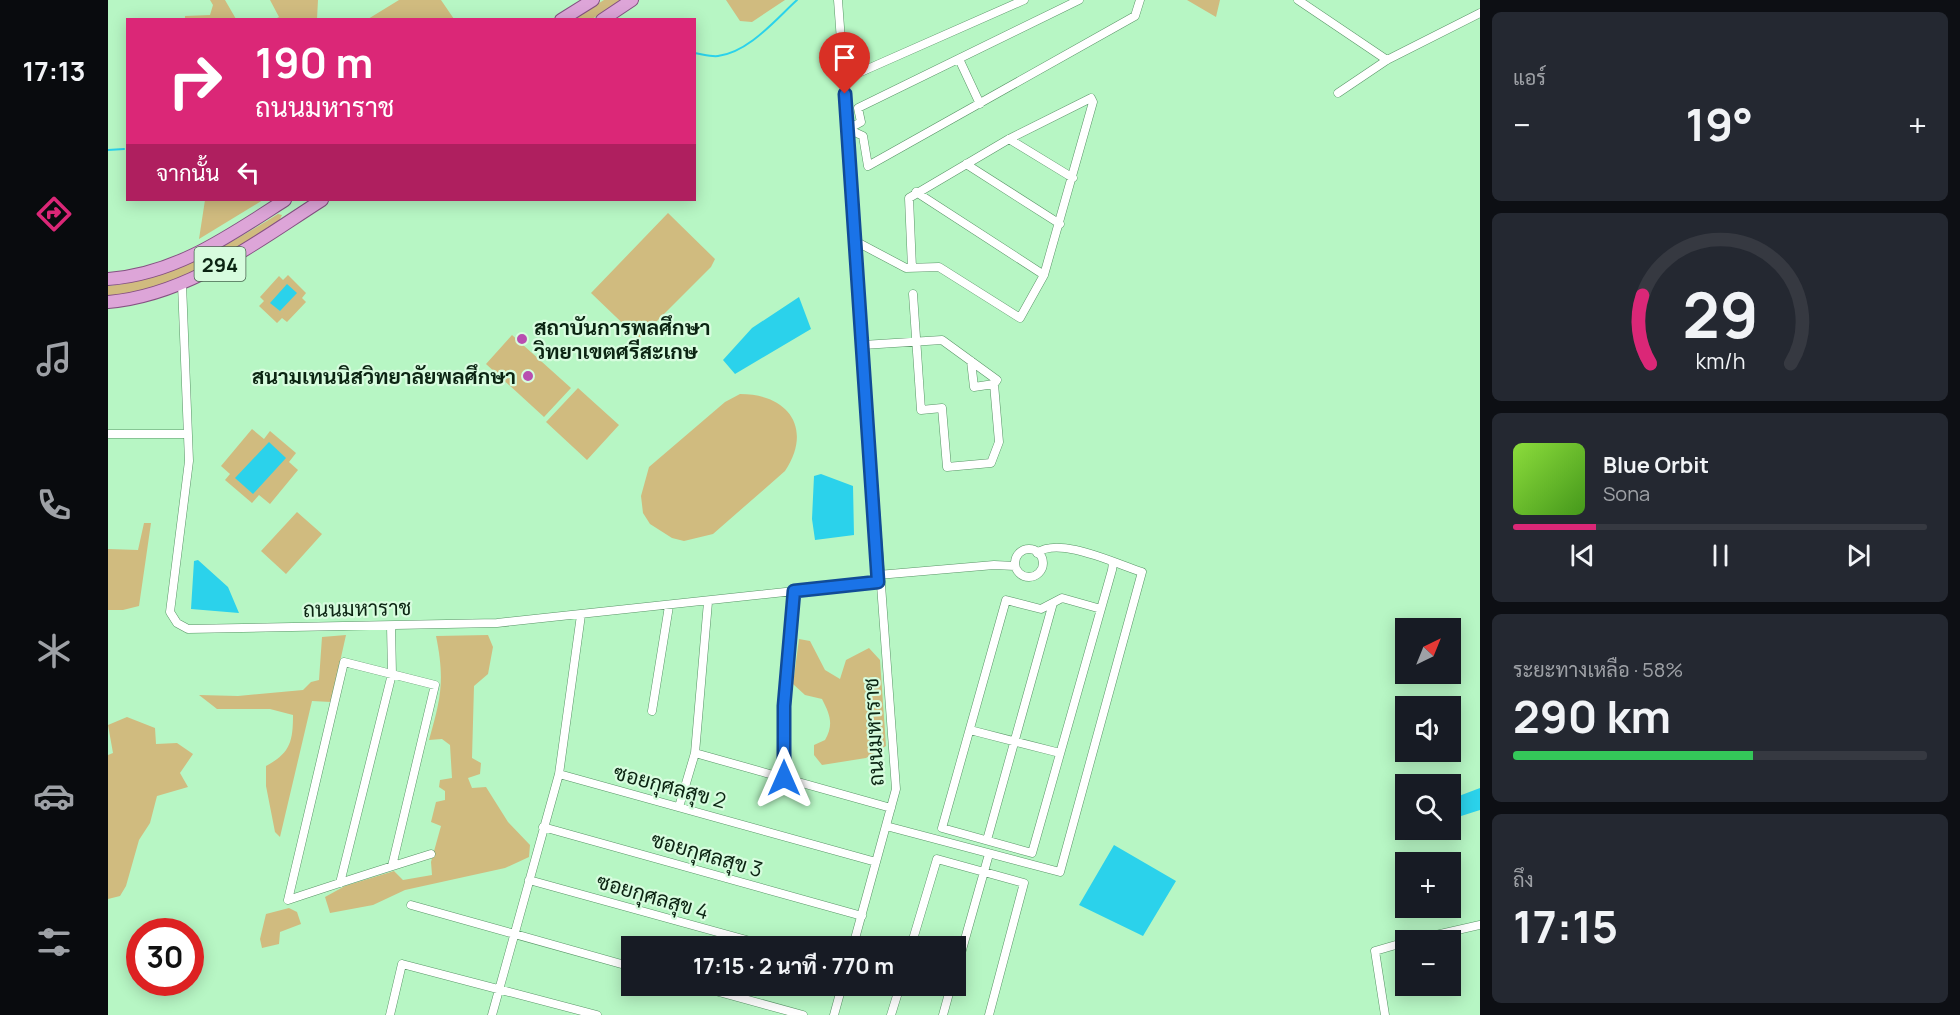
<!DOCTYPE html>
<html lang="th">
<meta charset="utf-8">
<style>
body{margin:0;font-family:Manrope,Sarabun,sans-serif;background:#242831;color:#f1f3f6;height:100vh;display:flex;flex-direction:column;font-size:22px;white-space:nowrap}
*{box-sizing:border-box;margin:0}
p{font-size:20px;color:#9ea1a6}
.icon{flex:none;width:33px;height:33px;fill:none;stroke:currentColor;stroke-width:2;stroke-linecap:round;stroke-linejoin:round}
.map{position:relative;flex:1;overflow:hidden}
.details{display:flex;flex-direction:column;gap:12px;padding:12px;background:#0d0f14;width:480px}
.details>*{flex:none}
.banner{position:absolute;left:18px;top:18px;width:570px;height:183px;border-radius:0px;box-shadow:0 3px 15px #0003;background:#db2777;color:#fff;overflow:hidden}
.needle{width:39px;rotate:43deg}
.buttons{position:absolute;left:1287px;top:618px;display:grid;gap:12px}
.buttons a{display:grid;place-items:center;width:66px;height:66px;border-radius:0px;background:#171b24;box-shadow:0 3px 15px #0003;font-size:30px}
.speed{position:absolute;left:18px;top:918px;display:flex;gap:12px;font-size:30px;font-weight:700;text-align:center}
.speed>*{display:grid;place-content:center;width:78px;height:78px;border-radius:50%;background:#171b24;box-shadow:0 3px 15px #0003;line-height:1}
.speed .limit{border:9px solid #d22;background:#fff;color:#111}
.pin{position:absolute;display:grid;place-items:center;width:51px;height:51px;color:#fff;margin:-62px -26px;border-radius:50% 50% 50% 0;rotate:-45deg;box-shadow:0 0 6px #0007}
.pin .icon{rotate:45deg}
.me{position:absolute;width:66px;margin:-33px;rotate:0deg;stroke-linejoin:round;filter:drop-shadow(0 0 4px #0008)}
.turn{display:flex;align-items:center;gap:21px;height:126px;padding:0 30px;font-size:27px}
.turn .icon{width:78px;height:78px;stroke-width:2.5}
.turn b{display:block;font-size:42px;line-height:51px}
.then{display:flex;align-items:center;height:57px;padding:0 30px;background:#0003;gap:12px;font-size:22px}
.big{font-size:45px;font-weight:700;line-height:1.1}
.details .tile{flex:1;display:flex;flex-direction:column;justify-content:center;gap:9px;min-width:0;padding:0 21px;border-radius:9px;background:#242831}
.details .dial{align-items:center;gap:0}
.dial svg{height:156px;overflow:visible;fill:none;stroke:#363941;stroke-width:7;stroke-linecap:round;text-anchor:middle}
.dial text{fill:#f1f3f6;stroke:none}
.song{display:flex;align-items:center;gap:18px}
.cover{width:72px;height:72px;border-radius:9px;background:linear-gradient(135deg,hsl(90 70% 55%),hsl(100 70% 35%))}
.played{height:6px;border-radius:3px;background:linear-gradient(90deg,#db2777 20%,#363941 20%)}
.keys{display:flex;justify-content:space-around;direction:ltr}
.heat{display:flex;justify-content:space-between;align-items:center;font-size:33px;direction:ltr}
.charge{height:9px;border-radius:4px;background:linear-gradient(90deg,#34c759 58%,#363941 0)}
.trip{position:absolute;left:513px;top:936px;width:345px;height:60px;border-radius:0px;background:#171b24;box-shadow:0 3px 15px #0003;font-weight:700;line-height:60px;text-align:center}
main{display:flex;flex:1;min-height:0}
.tab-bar{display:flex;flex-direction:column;width:108px;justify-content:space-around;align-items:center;background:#090b0e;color:#9ea1a6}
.tab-bar .icon{width:42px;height:42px}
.tab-bar .selected{color:#db2777}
.tab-bar b{font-size:27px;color:#f1f3f6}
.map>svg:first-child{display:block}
</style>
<main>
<nav class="tab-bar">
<b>17:13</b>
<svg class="icon selected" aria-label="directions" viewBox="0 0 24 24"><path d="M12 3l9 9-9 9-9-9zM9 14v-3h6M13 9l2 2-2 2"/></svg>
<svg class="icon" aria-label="music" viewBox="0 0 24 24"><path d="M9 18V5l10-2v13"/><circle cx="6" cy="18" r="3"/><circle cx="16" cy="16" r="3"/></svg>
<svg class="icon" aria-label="phone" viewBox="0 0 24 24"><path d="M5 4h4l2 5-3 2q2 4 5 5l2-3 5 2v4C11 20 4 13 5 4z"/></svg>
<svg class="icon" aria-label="climate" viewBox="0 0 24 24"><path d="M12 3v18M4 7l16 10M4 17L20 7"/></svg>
<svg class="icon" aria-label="car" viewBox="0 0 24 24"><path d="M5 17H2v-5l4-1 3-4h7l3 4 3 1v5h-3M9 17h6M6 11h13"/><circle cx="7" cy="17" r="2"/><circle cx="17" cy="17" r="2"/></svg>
<svg class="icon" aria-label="filters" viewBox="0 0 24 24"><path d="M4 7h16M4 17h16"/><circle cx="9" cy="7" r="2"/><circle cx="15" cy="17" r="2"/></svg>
</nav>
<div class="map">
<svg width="1372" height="1015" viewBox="0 0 1372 1015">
<rect width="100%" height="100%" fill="#b7f6c4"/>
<path fill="#d0bb7f" d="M102,0H117L128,19H77V16L102,15L105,5Z
M162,0H210L209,19H167L171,17Z
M291,0H333L346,19H260Z
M496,0H514L484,19L463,20Z
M618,0H677L644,22L632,21Z
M1079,0H1112L1108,17Z
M97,200H155L91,239Z
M560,213L607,259L603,267L531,339L483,293Z
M170,214L174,215L171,221C117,256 65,291 0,296V286C63,279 117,247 170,214Z
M180,275L198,293L194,298L198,302L179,322L174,318L169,323L151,306L156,301L152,297L171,276L175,280Z
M404,335L463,388L436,417L378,364Z
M470,388L511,425L479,460L438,422Z
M632,394C681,394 705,429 677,471L605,534L576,541L564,538L542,524L535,513L533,496L541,467L617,402Z
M144,429L156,439L162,431L188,453L181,462L190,470L162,504L151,495L144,503L117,480L122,474L113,466Z
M189,512L214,534L178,574L153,551Z
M36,523H43L31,606L15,610H0V549L30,550Z
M238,635L223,702L204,701L172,837L167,832L158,786V766C182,753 185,742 185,715L162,709H109L91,695L130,696L195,690L203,682L211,680L214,637Z
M380,635L385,647L380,674L366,686L364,758L373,763L372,774L360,778L364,788L378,787L400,822L422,845L421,857L397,868L297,890L265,905L222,913L217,897L237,886L286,871L295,880L324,875L323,862L333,826L323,822L328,802L337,800V791L331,787L332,780L344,778L342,745L334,739L321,740C333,698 337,680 328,636Z
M691,639L702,641L717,670L732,679L738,660L761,648L772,660L778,746L758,758L714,765L706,755V745L717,740C726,724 722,715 714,699L697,695L685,684Z
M19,717L47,728L48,744L69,743L85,754L72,773L80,787L49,796L42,823L31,840L18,886L12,896L0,899V755L5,753L0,725Z
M181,908L189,912L193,924L172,932L171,944L154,948L152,939L158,914Z"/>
<path fill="#2bd2eb" d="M179,284L189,293L172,311L162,303Z
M691,297L703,329L627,374L615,360L644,328Z
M161,442L178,458L145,494L127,478Z
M713,474L745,486L746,535L707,540L704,519L706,476Z
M90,560L120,587L131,613L83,609L86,561Z
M1372,788V810L1350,817L1343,799Z
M1006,845L1068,881L1035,936L971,905Z"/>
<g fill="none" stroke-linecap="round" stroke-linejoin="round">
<path stroke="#2bd2eb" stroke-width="2" d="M586,53C594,54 603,57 610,56C641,52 667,20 689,0
M0,150L16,149"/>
<defs>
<path id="street" d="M730,0L788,789L745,946
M1190,0L1279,60
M851,59L872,104
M736,77L746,75L916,0
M1230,93L1279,60L1372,13
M740,129L755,136L760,166L1027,16L1032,0
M740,129L753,122L750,108L971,0
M901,139L965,178
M858,164L952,224
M808,192L936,275
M747,241L798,268L831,267L912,318L936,275L985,102L983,98L901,139L801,198L804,268
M74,284L81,461L62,612L69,623L80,629L389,623L770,582
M805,294L813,410L834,408L839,467L883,463L891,442L886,384
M755,345L834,340L889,380L886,384L866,387L863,361
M0,434H79
M907 563a14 14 0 1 1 28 0a14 14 0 1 1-28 0Z
M770,575L886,565L907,566
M993,609L954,598L933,609L898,600L834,828L924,853L1004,570L1005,563
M544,711L561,606
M862,730L952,753
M587,753L600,602
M451,774L768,862
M676,778V706L686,591
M571,807L587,753L783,808
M778,826L952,872L1034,572C1008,564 951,536 929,553
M435,827L754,916
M879,840L945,603
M284,866L327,685L236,662L180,900C228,884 275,869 323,854
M421,880L660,946
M232,883L284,674L283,626
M303,905L524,967
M1306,940L1372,925
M803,946L829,859L916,883L881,1015
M848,971L881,854
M589,986L695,1015
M282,1015L294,964L489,1015
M384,1015L451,774L473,615
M726,1015L734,986
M783,1015L792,986
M835,1015L843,986
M1277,1015L1267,951L1298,942"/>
<path id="primary" d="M453,20L485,0
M494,20L524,0
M0,279C68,274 121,236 177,200
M0,302C81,295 148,242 214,200"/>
</defs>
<use href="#street" stroke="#599567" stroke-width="9"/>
<use href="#primary" stroke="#855182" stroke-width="14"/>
<use href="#street" stroke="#fff" stroke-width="8"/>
<use href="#primary" stroke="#dda5d8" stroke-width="12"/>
</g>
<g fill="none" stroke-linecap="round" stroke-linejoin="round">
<defs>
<path id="route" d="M676,778V706L686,591L770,582L737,94"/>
</defs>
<use href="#route" stroke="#114b97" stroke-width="15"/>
<use href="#route" stroke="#1a73e8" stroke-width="10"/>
</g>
<g fill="#b84eb0" stroke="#d7fcde" stroke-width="2">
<circle cx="414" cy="339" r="6"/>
<circle cx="420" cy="376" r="6"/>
</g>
<g text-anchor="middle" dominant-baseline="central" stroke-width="4.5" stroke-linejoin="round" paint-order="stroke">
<rect fill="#d7fcde" stroke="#48654f" stroke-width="1.5" x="86.5" y="247" width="51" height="34" rx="4.5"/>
<g font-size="20" font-weight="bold" fill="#0b2412">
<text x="112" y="264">294</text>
</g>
<g font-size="21" font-weight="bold" fill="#0b2412" stroke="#d7fcde" text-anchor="start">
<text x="426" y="327">สถาบันการพลศึกษา<tspan x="426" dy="24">วิทยาเขตศรีสะเกษ</tspan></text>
<text x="408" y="376" text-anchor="end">สนามเทนนิสวิทยาลัยพลศึกษา</text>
</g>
<g font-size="21" fill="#0b2412" stroke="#d7fcde">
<text transform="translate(249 608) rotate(-1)">ถนนมหาราช</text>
<text transform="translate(765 732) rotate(-93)">ถนนมหาราช</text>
<text transform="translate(562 786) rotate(15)">ซอยกุศลสุข 2</text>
<text transform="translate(599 854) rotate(16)">ซอยกุศลสุข 3</text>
<text transform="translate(545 896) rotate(16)">ซอยกุศลสุข 4</text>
</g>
</g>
</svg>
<div class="buttons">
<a><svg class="needle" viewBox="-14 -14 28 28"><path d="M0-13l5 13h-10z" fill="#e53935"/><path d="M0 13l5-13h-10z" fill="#9ea1a6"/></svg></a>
<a><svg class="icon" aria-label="sound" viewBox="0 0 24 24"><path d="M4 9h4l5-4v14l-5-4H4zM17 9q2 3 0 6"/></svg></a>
<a><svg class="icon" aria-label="search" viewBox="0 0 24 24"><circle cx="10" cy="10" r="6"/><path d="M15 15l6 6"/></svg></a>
<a>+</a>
<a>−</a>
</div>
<div class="speed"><div class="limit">30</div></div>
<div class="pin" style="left:737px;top:94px;background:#d93025"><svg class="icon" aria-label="arrive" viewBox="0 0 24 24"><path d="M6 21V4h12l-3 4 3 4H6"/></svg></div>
<svg class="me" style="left:676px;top:778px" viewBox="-20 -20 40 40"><path d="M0-17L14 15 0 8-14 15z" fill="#1a73e8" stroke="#fff" stroke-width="4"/></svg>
<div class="trip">17:15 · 2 นาที · 770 m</div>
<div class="banner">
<div class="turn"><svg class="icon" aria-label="right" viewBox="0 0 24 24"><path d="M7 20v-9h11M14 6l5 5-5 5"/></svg><div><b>190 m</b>ถนนมหาราช</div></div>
<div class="then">จากนั้น<svg class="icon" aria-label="left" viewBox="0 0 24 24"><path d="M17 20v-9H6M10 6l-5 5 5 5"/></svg></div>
</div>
</div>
<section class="details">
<div class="tile"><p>แอร์</p>
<div class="heat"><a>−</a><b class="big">19°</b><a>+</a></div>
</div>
<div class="tile dial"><svg viewBox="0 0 100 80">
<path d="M14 69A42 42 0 1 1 86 69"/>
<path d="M14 69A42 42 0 0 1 10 34" stroke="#db2777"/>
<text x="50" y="56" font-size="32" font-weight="700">29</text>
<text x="50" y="72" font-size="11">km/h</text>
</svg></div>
<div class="tile">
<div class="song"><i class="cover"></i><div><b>Blue Orbit</b><p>Sona</p></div></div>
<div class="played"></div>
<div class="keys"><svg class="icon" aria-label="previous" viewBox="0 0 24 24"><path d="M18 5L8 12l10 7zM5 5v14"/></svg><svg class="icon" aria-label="pause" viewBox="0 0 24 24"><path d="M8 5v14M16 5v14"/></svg><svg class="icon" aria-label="next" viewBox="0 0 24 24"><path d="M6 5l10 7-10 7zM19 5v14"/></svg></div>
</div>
<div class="tile"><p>ระยะทางเหลือ · 58%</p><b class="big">290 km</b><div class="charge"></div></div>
<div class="tile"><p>ถึง</p><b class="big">17:15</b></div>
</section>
</main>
